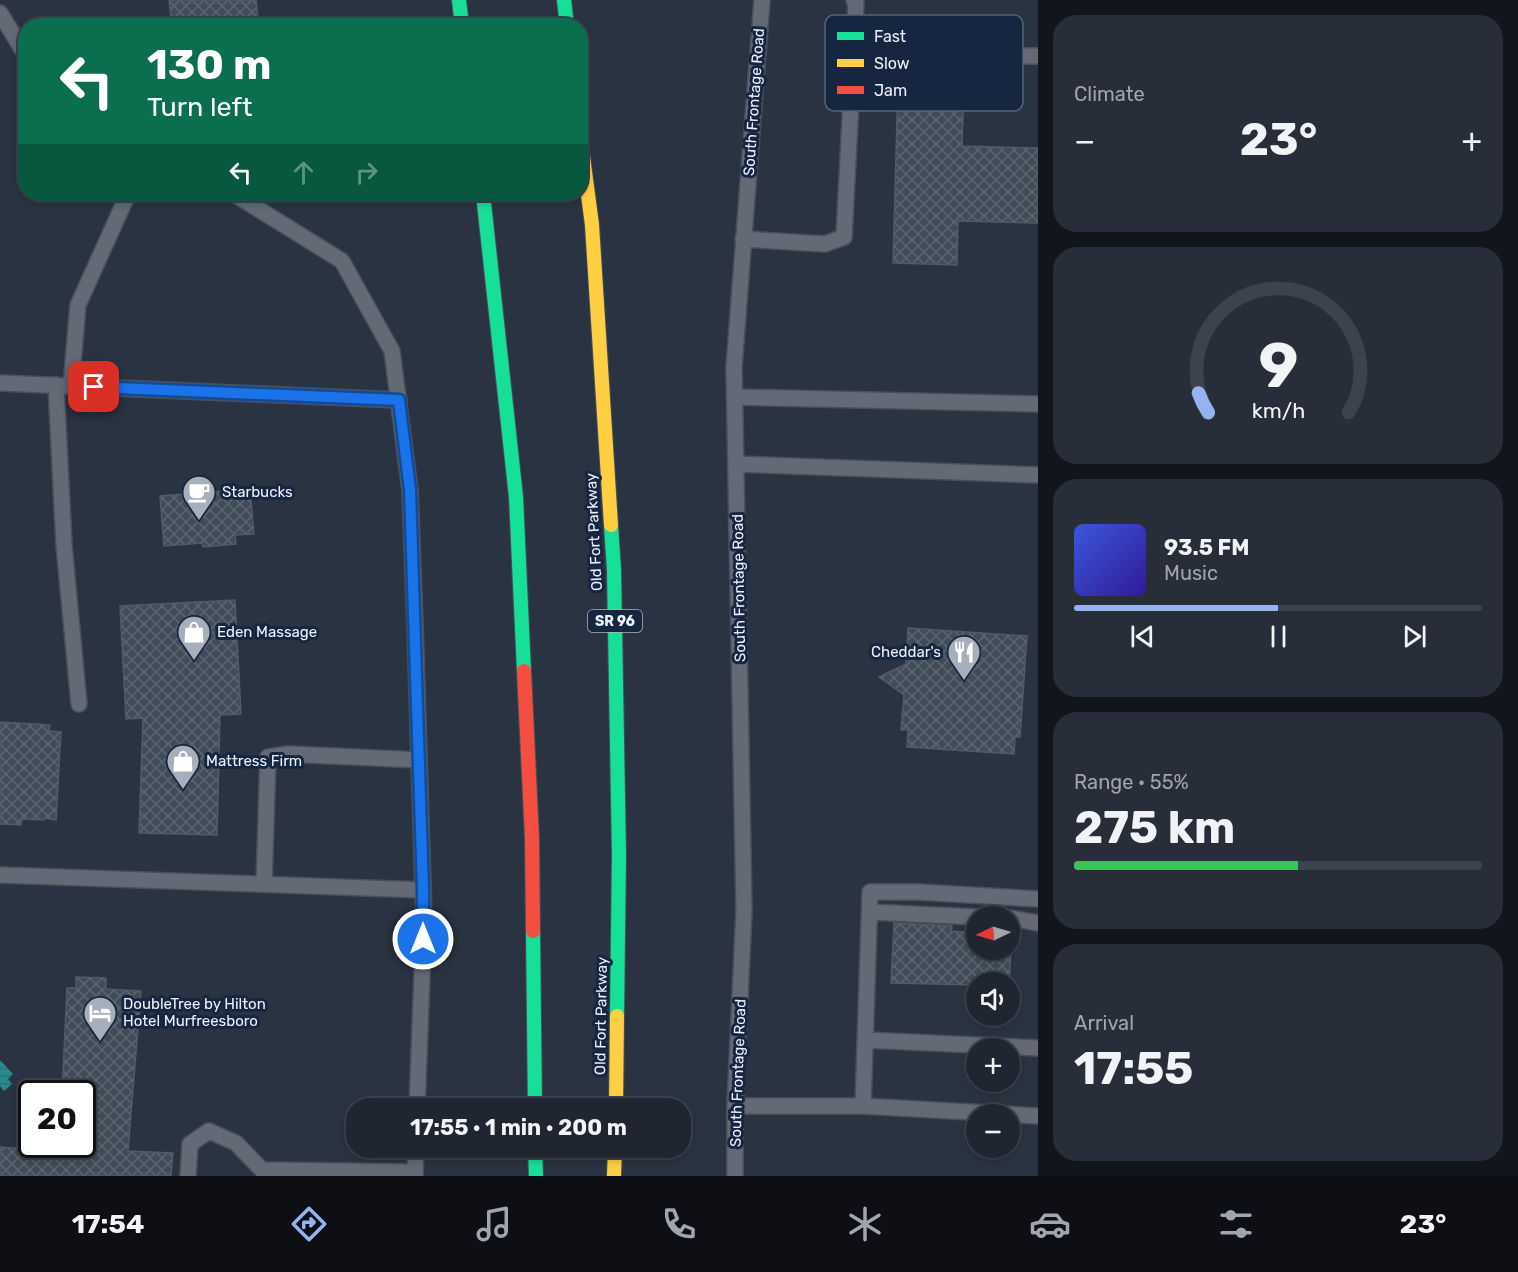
<!DOCTYPE html>
<meta charset="utf-8">
<style>
body{margin:0;font-family:Rubik,sans-serif;background:#282e39;color:#f1f3f6;height:100vh;display:flex;flex-direction:column;font-size:22px;white-space:nowrap}
*{box-sizing:border-box;margin:0}
p{font-size:20px;color:#a2a5ab}
.icon{flex:none;width:33px;height:33px;fill:none;stroke:currentColor;stroke-width:2;stroke-linecap:round;stroke-linejoin:round}
.map{position:relative;flex:1;overflow:hidden}
.details{display:flex;flex-direction:column;gap:15px;padding:15px;background:#12151b;width:480px}
.details>*{flex:none}
.guide{position:absolute;left:18px;top:18px;width:570px;height:183px;border-radius:24px;box-shadow:0 3px 9px #0003,0 0 0 2px #3d434d;background:#0b6e4f;color:#fff;overflow:hidden}
.needle{width:39px;rotate:265deg}
.buttons{position:absolute;left:966px;top:906px;display:grid;gap:12px}
.buttons a{display:grid;place-items:center;width:54px;height:54px;border-radius:50%;background:#202631;box-shadow:0 3px 9px #0003,0 0 0 2px #3d434d;font-size:30px}
.speed{position:absolute;left:18px;top:1080px;display:flex;gap:12px;font-size:30px;font-weight:700;text-align:center}
.speed>*{display:grid;place-content:center;width:78px;height:78px;border-radius:50%;background:#202631;box-shadow:0 3px 9px #0003,0 0 0 2px #3d434d;line-height:1}
.speed .limit{border:3px solid #111;border-radius:9px;background:#fff;color:#111}
.pin{position:absolute;display:grid;place-items:center;width:51px;height:51px;color:#fff;margin:-26px;border-radius:12px;box-shadow:0 3px 9px #0006}
.me{position:absolute;width:66px;margin:-33px;rotate:0deg;stroke-linejoin:round;filter:drop-shadow(0 0 4px #0008)}
.turn{display:flex;align-items:center;gap:21px;height:126px;padding:0 30px;font-size:27px}
.turn .icon{width:78px;height:78px;stroke-width:2.5}
.turn b{display:block;font-size:42px;line-height:51px}
.lanes{display:flex;align-items:center;height:57px;padding:0 30px;background:#0003;justify-content:center;gap:30px;direction:ltr}
.lanes .off{opacity:.35}
.big{font-size:45px;font-weight:700;line-height:1.1}
.details .widget{flex:1;display:flex;flex-direction:column;justify-content:center;gap:9px;min-width:0;padding:0 21px;border-radius:24px;background:#282e39}
.details .dial{align-items:center;gap:0}
.dial svg{height:156px;overflow:visible;fill:none;stroke:#3d434d;stroke-width:7;stroke-linecap:round;text-anchor:middle}
.dial text{fill:#f1f3f6;stroke:none}
.song{display:flex;align-items:center;gap:18px}
.cover{width:72px;height:72px;border-radius:9px;background:linear-gradient(135deg,hsl(230 70% 55%),hsl(250 70% 35%))}
.played{height:6px;border-radius:3px;background:linear-gradient(90deg,#95b2f1 50%,#3d434d 50%)}
.keys{display:flex;justify-content:space-around;direction:ltr}
.heat{display:flex;justify-content:space-between;align-items:center;font-size:33px;direction:ltr}
.charge{height:9px;border-radius:4px;background:linear-gradient(90deg,#34c759 55%,#3d434d 0)}
.trip{position:absolute;left:346px;top:1098px;width:345px;height:60px;border-radius:24px;background:#202631;box-shadow:0 3px 9px #0003,0 0 0 2px #3d434d;font-weight:700;line-height:60px;text-align:center}
.tabs{display:flex;height:96px;justify-content:space-around;align-items:center;background:#0d0f14;color:#a2a5ab}
.tabs .icon{width:42px;height:42px}
.tabs .selected{color:#95b2f1}
.tabs b{font-size:27px;color:#f1f3f6}
main{display:flex;flex:1;min-height:0}
.map>svg:first-child{display:block}
</style>
<main>
<div class="map">
<svg width="1038" height="1176" viewBox="0 0 1038 1176">
<defs>
<pattern id="water-rules" width="6" height="5" patternUnits="userSpaceOnUse" patternTransform="scale(1.5)"><rect width="6" height="5" fill="#268a91"/><path d="M0 2.5h6" fill="none" stroke="#337075"/></pattern>
<pattern id="building-cross-hatch" width="8" height="8" patternUnits="userSpaceOnUse" patternTransform="scale(1.5)"><rect width="8" height="8" fill="#404c58"/><path d="M0 0l8 8M0 8l8-8" fill="none" stroke="#5c6671"/></pattern>
</defs>
<rect width="100%" height="100%" fill="#2a3341"/>
<path fill="url(#water-rules)" d="M0,1060L13,1074L8,1079L12,1084L4,1091L0,1086Z"/>
<path fill="url(#building-cross-hatch)" stroke="#505b66" stroke-width="1.5" d="M169,0H256L259,26H172Z
M898,82L964,84L962,146L1038,148V223L958,221L957,265L893,263Z
M250,489L254,534L235,535L236,544L203,547L202,543L164,546L160,496Z
M235,600L241,714L220,715L217,835L139,833L143,718L126,719L120,606Z
M908,628L1027,636L1020,737H1015L1014,754L907,747L908,730H901L904,695L879,677L906,664Z
M0,722L50,725L49,731L61,732L56,820L45,818L44,820L22,819L21,825L0,824Z
M894,923L952,926L951,931L976,933V950H1010V935H1012L1009,982H976V985L891,983Z
M76,977L106,978V989L141,991L128,1151L173,1153L171,1176H0V1147L59,1151V1144H82V1094H62L67,988H76Z"/>
<g fill="none" stroke-linecap="round" stroke-linejoin="round">
<defs>
<path id="lane" d="M0,13L22,49L26,52
M1012,56H1038
M234,194L342,261L392,351L410,490L415,626L424,921L417,1108
M743,239L825,244L844,237L856,3L854,0
M0,383L399,400
M56,385L64,545L79,704
M71,386L78,305L128,194
M735,397L1038,404
M736,464L1038,475
M0,875L423,890
M264,884L268,757L289,754L419,760
M870,912L976,917
M1010,918L1038,923
M866,1040L1038,1048
M735,1106H863L1038,1116
M863,1106L870,892H918L1038,899
M188,1176L190,1144L209,1131L236,1143L262,1170L415,1172
M415,1176L416,1148
M735,1176V1106L744,910L734,367L762,0"/>
<path id="fast" d="M459,0L462,26
M564,0L567,26
M483,194L516,497L524,671
M611,525L614,570L619,855L617,1016
M533,931L535,1108
M535,1148L536,1176"/>
<path id="slow" d="M580,134L592,225L611,525
M616,1108L617,1016
M614,1176L615,1148"/>
<path id="jam" d="M524,671L532,838L533,931"/>
</defs>
<use href="#lane" stroke="#484f59" stroke-width="18"/>
<use href="#fast" stroke="#484f59" stroke-width="16"/>
<use href="#slow" stroke="#484f59" stroke-width="16"/>
<use href="#jam" stroke="#484f59" stroke-width="16"/>
<use href="#lane" stroke="#636a76" stroke-width="15"/>
<use href="#fast" stroke="#16e098" stroke-width="14"/>
<use href="#slow" stroke="#ffcf43" stroke-width="14"/>
<use href="#jam" stroke="#f24e42" stroke-width="14"/>
</g>
<g fill="none" stroke-linecap="round" stroke-linejoin="round">
<defs>
<path id="route" d="M94,387L399,400L410,490L423,890V939"/>
</defs>
<use href="#route" stroke="#114b97" stroke-width="15"/>
<use href="#route" stroke="#1a73e8" stroke-width="10"/>
</g>
<defs>
<symbol id="cafe-pin" viewBox="-11 -11 22 30"><path d="M0 17L-7.5 6A9.5 9.5 0 1 1 7.5 6Z" fill="#a7afbb" stroke="#172640"/><path d="M-5.5-4.5H6V0H3Q3 3.5 0 3.5H-2.5Q-5.5 3.5-5.5 0ZM3-3.2v2h1.7v-2ZM-6 4.5H4V6H-6Z" fill="#fff"/></symbol>
<symbol id="shop-pin" viewBox="-11 -11 22 30"><path d="M0 17L-7.5 6A9.5 9.5 0 1 1 7.5 6Z" fill="#a7afbb" stroke="#172640"/><path d="M-5-2.5h2.3a2.7 3.5 0 0 1 5.4 0H5L5.5 6h-11ZM-1.5-2.5h3a1.5 2.3 0 0 0-3 0Z" fill="#fff"/></symbol>
<symbol id="restaurant-pin" viewBox="-11 -11 22 30"><path d="M0 17L-7.5 6A9.5 9.5 0 1 1 7.5 6Z" fill="#a7afbb" stroke="#172640"/><path d="M-5-6h1v4h1v-4h1v4h1v-4h1v5L-1.5 .5V6h-2V.5L-5-1ZM5-6V6H3V1.5H1.5Q1.5-4 5-6Z" fill="#fff"/></symbol>
<symbol id="hotel-pin" viewBox="-11 -11 22 30"><path d="M0 17L-7.5 6A9.5 9.5 0 1 1 7.5 6Z" fill="#a7afbb" stroke="#172640"/><path d="M-6-4.5h1.5V1H6V5H4.5V3h-9V5H-6ZM-4 0a1.8 1.8 0 1 1 3.6 0ZM.5 0V-2.5h3Q6-2.5 6 0Z" fill="#fff"/></symbol>
</defs>
<g fill-rule="evenodd">
<use href="#cafe-pin" x="180" y="473" width="38" height="52"/>
<use href="#shop-pin" x="175" y="613" width="38" height="52"/>
<use href="#restaurant-pin" x="945" y="633" width="38" height="52"/>
<use href="#shop-pin" x="164" y="742" width="38" height="52"/>
<use href="#hotel-pin" x="81" y="994" width="38" height="52"/>
</g>
<g text-anchor="middle" dominant-baseline="central" stroke-width="6" stroke-linejoin="round" paint-order="stroke">
<rect fill="#172640" stroke="#abb5c4" stroke-width="1.5" x="588" y="610" width="54" height="22" rx="4.5"/>
<g font-size="14" font-weight="bold" fill="#ebf2fd">
<text x="615" y="621">SR 96</text>
</g>
<g font-size="15" fill="#ebf2fd" stroke="#172640">
<text transform="translate(754 102) rotate(-86)">South Frontage Road</text>
<text transform="translate(594 532) rotate(-93)">Old Fort Parkway</text>
<text transform="translate(739 588) rotate(-91)">South Frontage Road</text>
<text transform="translate(601 1016) rotate(-89)">Old Fort Parkway</text>
<text transform="translate(738 1073) rotate(-88)">South Frontage Road</text>
</g>
<g font-size="15" fill="#ebf2fd" stroke="#172640" text-anchor="start">
<text x="222" y="492">Starbucks</text>
<text x="217" y="632">Eden Massage</text>
<text x="941" y="652" text-anchor="end">Cheddar's</text>
<text x="206" y="761">Mattress Firm</text>
<text x="123" y="1004">DoubleTree by Hilton<tspan x="123" dy="17">Hotel Murfreesboro</tspan></text>
</g>
</g>
<rect x="825" y="15" width="198" height="96" rx="9" fill="#172640" stroke="#576379" stroke-width="1.5"/>
<rect x="837" y="32" width="27" height="8" fill="#16e098"/>
<rect x="837" y="59" width="27" height="8" fill="#ffcf43"/>
<rect x="837" y="86" width="27" height="8" fill="#f24e42"/>
<g font-size="16" fill="#ebf2fd">
<text x="874" y="42">Fast</text>
<text x="874" y="69">Slow</text>
<text x="874" y="96">Jam</text>
</g>
</svg>
<div class="buttons">
<a><svg class="needle" viewBox="-14 -14 28 28"><path d="M0-13l5 13h-10z" fill="#e53935"/><path d="M0 13l5-13h-10z" fill="#a2a5ab"/></svg></a>
<a><svg class="icon" aria-label="sound" viewBox="0 0 24 24"><path d="M4 9h4l5-4v14l-5-4H4zM17 9q2 3 0 6"/></svg></a>
<a>+</a>
<a>−</a>
</div>
<div class="speed"><div class="limit">20</div></div>
<div class="pin" style="left:94px;top:387px;background:#d93025"><svg class="icon" aria-label="arrive" viewBox="0 0 24 24"><path d="M6 21V4h12l-3 4 3 4H6"/></svg></div>
<svg class="me" style="left:423px;top:939px" viewBox="-20 -20 40 40"><circle r="17" fill="#1a73e8" stroke="#fff" stroke-width="3"/><path d="M0-11L8 9 0 5-8 9z" fill="#fff"/></svg>
<div class="trip">17:55 · 1 min · 200 m</div>
<div class="guide">
<div class="turn"><svg class="icon" aria-label="left" viewBox="0 0 24 24"><path d="M17 20v-9H6M10 6l-5 5 5 5"/></svg><div><b>130 m</b>Turn left</div></div>
<div class="lanes"><svg class="icon" aria-label="left" viewBox="0 0 24 24"><path d="M17 20v-9H6M10 6l-5 5 5 5"/></svg><svg class="icon off" aria-label="ahead" viewBox="0 0 24 24"><path d="M12 20V5M6 11l6-6 6 6"/></svg><svg class="icon off" aria-label="right" viewBox="0 0 24 24"><path d="M7 20v-9h11M14 6l5 5-5 5"/></svg></div>
</div>
</div>
<section class="details">
<div class="widget"><p>Climate</p>
<div class="heat"><a>−</a><b class="big">23°</b><a>+</a></div>
</div>
<div class="widget dial"><svg viewBox="0 0 100 80">
<path d="M14 69A42 42 0 1 1 86 69"/>
<path d="M14 69A42 42 0 0 1 9 59" stroke="#95b2f1"/>
<text x="50" y="56" font-size="32" font-weight="700">9</text>
<text x="50" y="72" font-size="11">km/h</text>
</svg></div>
<div class="widget">
<div class="song"><i class="cover"></i><div><b>93.5 FM</b><p>Music</p></div></div>
<div class="played"></div>
<div class="keys"><svg class="icon" aria-label="previous" viewBox="0 0 24 24"><path d="M18 5L8 12l10 7zM5 5v14"/></svg><svg class="icon" aria-label="pause" viewBox="0 0 24 24"><path d="M8 5v14M16 5v14"/></svg><svg class="icon" aria-label="next" viewBox="0 0 24 24"><path d="M6 5l10 7-10 7zM19 5v14"/></svg></div>
</div>
<div class="widget"><p>Range · 55%</p><b class="big">275 km</b><div class="charge"></div></div>
<div class="widget"><p>Arrival</p><b class="big">17:55</b></div>
</section>
</main>
<nav class="tabs">
<b>17:54</b>
<svg class="icon selected" aria-label="directions" viewBox="0 0 24 24"><path d="M12 3l9 9-9 9-9-9zM9 14v-3h6M13 9l2 2-2 2"/></svg>
<svg class="icon" aria-label="music" viewBox="0 0 24 24"><path d="M9 18V5l10-2v13"/><circle cx="6" cy="18" r="3"/><circle cx="16" cy="16" r="3"/></svg>
<svg class="icon" aria-label="phone" viewBox="0 0 24 24"><path d="M5 4h4l2 5-3 2q2 4 5 5l2-3 5 2v4C11 20 4 13 5 4z"/></svg>
<svg class="icon" aria-label="climate" viewBox="0 0 24 24"><path d="M12 3v18M4 7l16 10M4 17L20 7"/></svg>
<svg class="icon" aria-label="car" viewBox="0 0 24 24"><path d="M5 17H2v-5l4-1 3-4h7l3 4 3 1v5h-3M9 17h6M6 11h13"/><circle cx="7" cy="17" r="2"/><circle cx="17" cy="17" r="2"/></svg>
<svg class="icon" aria-label="filters" viewBox="0 0 24 24"><path d="M4 7h16M4 17h16"/><circle cx="9" cy="7" r="2"/><circle cx="15" cy="17" r="2"/></svg>
<b>23°</b>
</nav>
